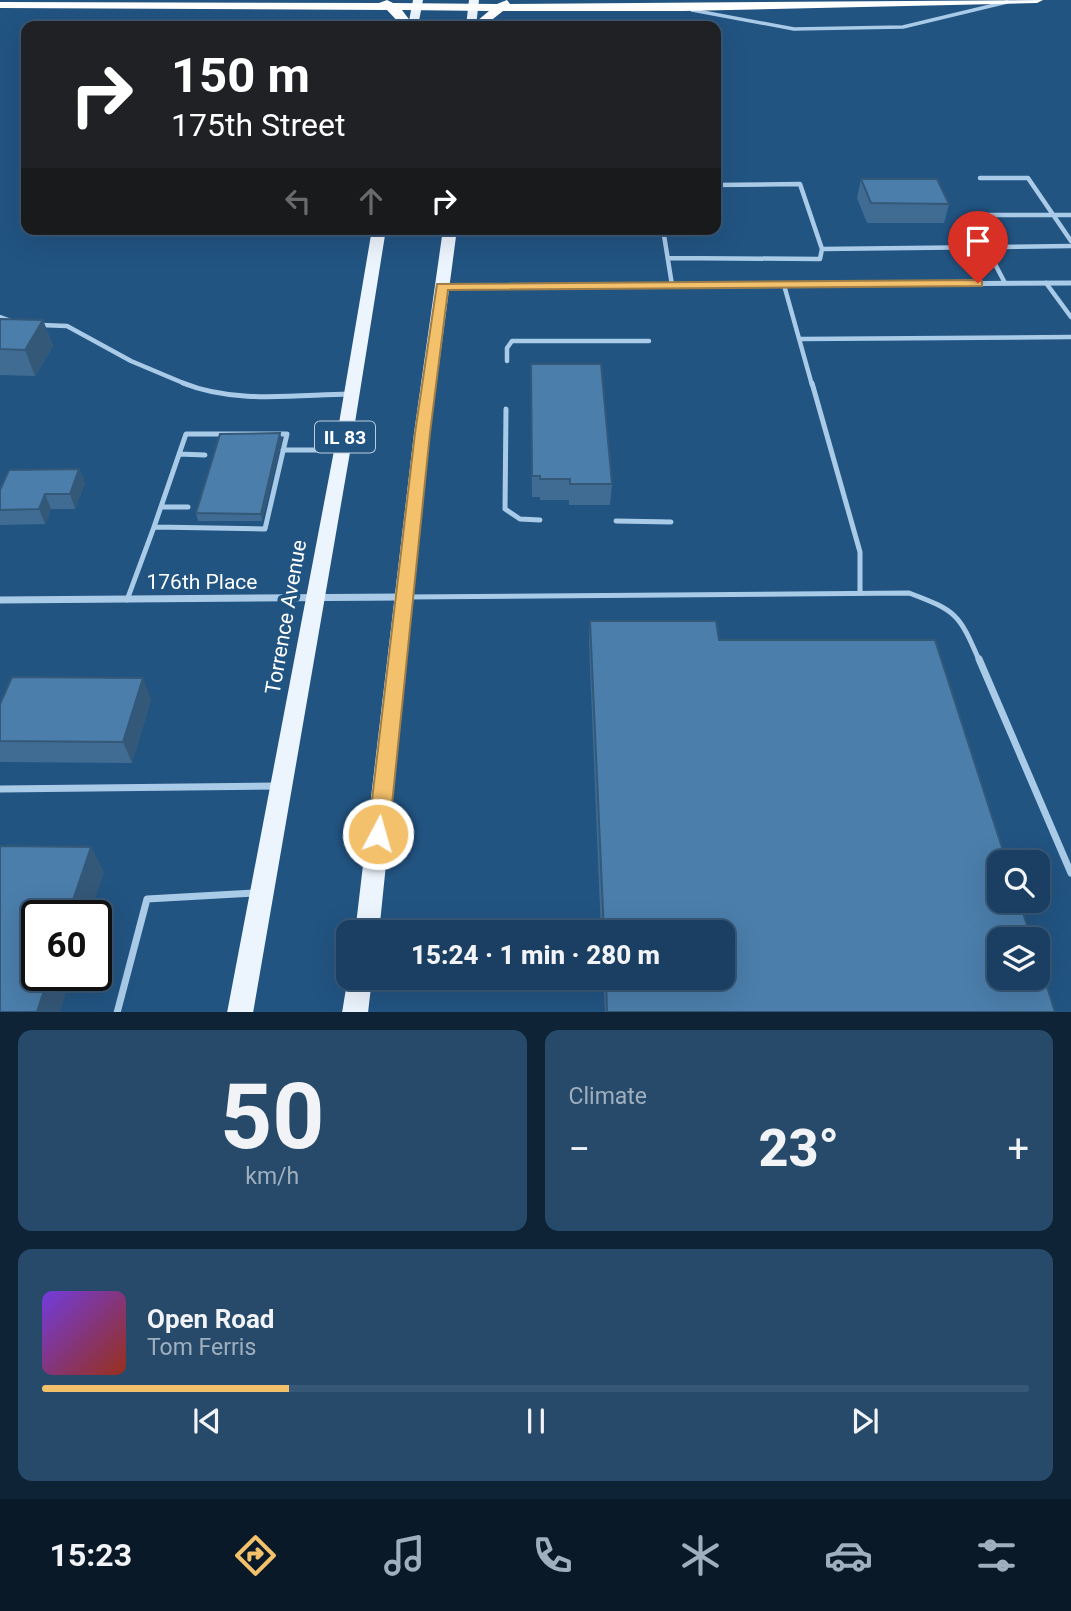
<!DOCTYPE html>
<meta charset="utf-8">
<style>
body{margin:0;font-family:Roboto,sans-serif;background:#274a6b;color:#f1f3f6;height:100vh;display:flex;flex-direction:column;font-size:26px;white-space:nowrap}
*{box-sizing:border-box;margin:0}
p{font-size:23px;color:#9fafbe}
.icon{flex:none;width:38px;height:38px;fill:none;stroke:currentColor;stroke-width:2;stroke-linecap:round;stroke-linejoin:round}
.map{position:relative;height:1012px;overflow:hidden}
.panel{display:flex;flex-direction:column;gap:18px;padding:18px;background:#0e2336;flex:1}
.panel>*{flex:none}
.hud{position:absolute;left:21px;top:21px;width:700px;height:214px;border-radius:14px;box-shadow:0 7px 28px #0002,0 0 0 2px #385877;background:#202124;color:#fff;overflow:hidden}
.fabs{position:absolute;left:987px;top:850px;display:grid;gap:14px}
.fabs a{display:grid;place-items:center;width:63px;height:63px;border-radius:14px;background:#1a3f62;box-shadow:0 7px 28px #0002,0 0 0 2px #385877;font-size:35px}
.speed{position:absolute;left:21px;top:900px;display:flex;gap:14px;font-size:35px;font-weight:700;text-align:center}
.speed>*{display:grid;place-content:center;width:91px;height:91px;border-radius:50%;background:#1a3f62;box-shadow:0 7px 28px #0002,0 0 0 2px #385877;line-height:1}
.speed .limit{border:4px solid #111;border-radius:10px;background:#fff;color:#111}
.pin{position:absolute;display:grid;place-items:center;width:60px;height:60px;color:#fff;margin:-72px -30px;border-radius:50% 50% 50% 0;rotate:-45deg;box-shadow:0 0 7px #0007}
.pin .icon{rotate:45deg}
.me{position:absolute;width:77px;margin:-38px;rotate:6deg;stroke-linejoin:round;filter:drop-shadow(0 0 5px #0008)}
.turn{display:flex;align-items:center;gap:24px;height:147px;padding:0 35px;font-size:32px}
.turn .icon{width:91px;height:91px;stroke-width:2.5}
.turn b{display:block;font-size:49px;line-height:60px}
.lanes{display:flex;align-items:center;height:66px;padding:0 35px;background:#0003;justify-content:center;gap:35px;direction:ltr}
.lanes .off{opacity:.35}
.big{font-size:52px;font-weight:800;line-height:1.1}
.panel .tile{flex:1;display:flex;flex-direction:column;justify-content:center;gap:10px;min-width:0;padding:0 24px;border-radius:14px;background:#274a6b}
.panel .dial{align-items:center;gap:0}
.dial b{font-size:91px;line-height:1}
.song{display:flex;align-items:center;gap:21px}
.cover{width:84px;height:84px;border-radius:10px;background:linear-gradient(135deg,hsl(260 70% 55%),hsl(10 70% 35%))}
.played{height:7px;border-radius:4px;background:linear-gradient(90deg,#f3c06c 25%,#385877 25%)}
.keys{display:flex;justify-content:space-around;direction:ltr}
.heat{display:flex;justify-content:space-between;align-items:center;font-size:38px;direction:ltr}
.panel .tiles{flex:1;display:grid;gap:18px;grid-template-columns:1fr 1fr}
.tile:last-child{grid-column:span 2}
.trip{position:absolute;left:336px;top:920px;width:399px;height:70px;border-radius:14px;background:#1a3f62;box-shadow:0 7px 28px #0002,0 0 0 2px #385877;font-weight:800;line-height:70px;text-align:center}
.dock{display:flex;height:112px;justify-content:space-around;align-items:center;background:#0a1927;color:#9fafbe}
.dock .icon{width:49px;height:49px}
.dock .selected{color:#f3c06c}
.dock b{font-size:32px;color:#f1f3f6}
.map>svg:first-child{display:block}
</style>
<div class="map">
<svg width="1071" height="1013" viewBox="0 0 1071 1013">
<rect width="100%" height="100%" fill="#225482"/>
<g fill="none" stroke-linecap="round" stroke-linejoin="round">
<path stroke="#a9cbe8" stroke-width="3.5" d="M692,10L794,29L903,27L1007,2"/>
<path stroke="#a9cbe8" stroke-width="4.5" d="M980,178H1028L1071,241
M716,185L800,184L822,249L1071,246
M663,229L672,285
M668,258L820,259L822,249
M1005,283L969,215H1071
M1046,283L1071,317
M784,285L812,385
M0,317L11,321
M41,325L67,326L131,361L188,385
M801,339L1071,337
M507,361V348L512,341H649"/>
<path stroke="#a9cbe8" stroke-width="5" d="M183,383C234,404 295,395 349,394
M812,383L860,552V593
M506,409L505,509L520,519L540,520
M186,434H287L265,529L154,527Z
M283,450H340
M179,454L205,455
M161,507H188
M616,521L671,522
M407,597L909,593C957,611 959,614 979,660
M127,600L154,527"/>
<path stroke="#a9cbe8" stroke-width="7" d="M979,659L1071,873
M0,789L277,786
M117,1013L147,899L254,893"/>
<path stroke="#a9cbe8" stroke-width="5" d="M442,287L1071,283"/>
<path stroke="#a9cbe8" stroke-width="7" d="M0,600L402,597"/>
<path fill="#ecf4fd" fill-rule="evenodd" d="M413,0H423L418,26H408Z
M469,0H479L476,26H466Z
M372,229H386L353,435L253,1013H227L337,435Z
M443,229H457L430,433L379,933H355L414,433Z
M348,976L372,978L368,1013H342Z"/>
<path fill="#fff" fill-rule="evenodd" d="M387,0L393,3L497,4L507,0L510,4L1043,0L1037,3L682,11H503L484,26H471L489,11L402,10L414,26H402L387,10L0,8V2L379,3Z"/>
</g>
<path fill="#406c93" d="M861,179L949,204L944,223H867L857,198Z
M0,319L43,320L53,346L35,376L0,375Z
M531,364L612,484L610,505H569V500H540V497H532Z
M282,440L262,521H198L196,513Z
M79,469L85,483L75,509H51L45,524L0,525V490Z
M590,621L719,640L1055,1012H605L603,978H723V933H601L589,642Z
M151,699L132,763L0,762V704Z"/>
<path fill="#345878" d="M43,320L53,346L35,376L25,350Z
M280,433L282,440L262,521L261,514Z
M79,469L85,483L75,509L70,494Z
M45,494L51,509L45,524L39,509Z
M143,678L151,699L132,763L123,742Z
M91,847L104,872L90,915H68Z
M49,975H72L60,1012H37Z"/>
<path fill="#4b7eab" stroke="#345878" stroke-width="2" d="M861,179H937L949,204L871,203Z
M0,319L43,320L25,350L0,349Z
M531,364H601L612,484H570V479H540V476H532Z
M280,433L261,514L196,513L220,434Z
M79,469L70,494H45L39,509L0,510V490L9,470Z
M590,621H716L719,640H935L1007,863H999V901H1019L1032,940H999V978H1038V958L1055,1012H607L606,978H723V933H604Z
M12,677L143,678L123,742L0,741V704Z
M0,846L91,847L68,915H37V975H49L37,1012H0Z"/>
<path fill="#f3c06c" stroke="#9e7d46" stroke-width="2" d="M978,280L982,281V286L448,290L430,433L389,834L386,841L378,843L371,841L368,834L415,433L437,284Z"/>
<g text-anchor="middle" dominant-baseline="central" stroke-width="7" stroke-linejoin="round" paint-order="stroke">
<rect fill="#225482" stroke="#bdccda" stroke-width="2" x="315" y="421.5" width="60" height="31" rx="5"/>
<g font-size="19" font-weight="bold" fill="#fff">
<text x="345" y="437">IL 83</text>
</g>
<g font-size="21" fill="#fff" stroke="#225482">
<text x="202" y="582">176th Place</text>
<text transform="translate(286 617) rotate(-80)">Torrence Avenue</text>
</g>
</g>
</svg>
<div class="fabs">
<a><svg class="icon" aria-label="search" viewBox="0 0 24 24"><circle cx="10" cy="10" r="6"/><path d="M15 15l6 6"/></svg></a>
<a><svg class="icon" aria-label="layers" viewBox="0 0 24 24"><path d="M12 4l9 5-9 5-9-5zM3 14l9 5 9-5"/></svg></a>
</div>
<div class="speed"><div class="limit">60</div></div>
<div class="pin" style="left:978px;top:283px;background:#d93025"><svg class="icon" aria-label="arrive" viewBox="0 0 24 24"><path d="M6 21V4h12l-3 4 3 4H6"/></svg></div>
<svg class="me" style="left:378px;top:834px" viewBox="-20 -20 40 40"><circle r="17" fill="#f3c06c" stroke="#fff" stroke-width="3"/><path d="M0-11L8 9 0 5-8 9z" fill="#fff"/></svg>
<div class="trip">15:24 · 1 min · 280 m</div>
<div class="hud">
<div class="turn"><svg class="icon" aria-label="right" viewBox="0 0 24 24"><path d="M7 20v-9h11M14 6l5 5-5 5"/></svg><div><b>150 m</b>175th Street</div></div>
<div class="lanes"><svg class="icon off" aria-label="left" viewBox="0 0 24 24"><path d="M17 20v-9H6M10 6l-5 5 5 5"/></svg><svg class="icon off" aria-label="ahead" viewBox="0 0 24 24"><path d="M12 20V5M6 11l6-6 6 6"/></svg><svg class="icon" aria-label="right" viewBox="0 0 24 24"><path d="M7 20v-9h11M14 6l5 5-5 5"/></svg></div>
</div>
</div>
<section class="panel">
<div class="tiles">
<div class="tile dial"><b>50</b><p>km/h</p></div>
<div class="tile"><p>Climate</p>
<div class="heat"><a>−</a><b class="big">23°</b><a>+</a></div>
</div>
<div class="tile">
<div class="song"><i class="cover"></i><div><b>Open Road</b><p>Tom Ferris</p></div></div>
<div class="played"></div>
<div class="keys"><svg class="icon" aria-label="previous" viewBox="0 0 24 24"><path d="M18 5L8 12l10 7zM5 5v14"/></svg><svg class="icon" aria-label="pause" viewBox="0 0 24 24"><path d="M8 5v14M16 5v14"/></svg><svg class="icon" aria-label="next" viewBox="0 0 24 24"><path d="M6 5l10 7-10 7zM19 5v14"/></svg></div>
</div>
</div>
</section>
<nav class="dock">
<b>15:23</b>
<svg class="icon selected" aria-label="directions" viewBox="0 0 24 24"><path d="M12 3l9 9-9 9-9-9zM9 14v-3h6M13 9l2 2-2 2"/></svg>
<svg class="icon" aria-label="music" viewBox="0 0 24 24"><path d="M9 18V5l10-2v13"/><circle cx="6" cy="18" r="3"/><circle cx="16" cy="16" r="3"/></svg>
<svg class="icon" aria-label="phone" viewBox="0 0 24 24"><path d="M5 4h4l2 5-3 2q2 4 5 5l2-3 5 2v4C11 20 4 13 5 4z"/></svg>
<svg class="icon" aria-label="climate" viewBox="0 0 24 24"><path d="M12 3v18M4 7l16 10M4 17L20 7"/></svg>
<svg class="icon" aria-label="car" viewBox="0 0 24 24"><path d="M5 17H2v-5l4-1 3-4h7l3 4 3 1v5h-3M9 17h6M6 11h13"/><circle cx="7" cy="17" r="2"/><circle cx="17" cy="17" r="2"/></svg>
<svg class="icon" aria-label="filters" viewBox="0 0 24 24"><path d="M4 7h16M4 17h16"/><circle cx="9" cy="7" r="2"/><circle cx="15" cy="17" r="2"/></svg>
</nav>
